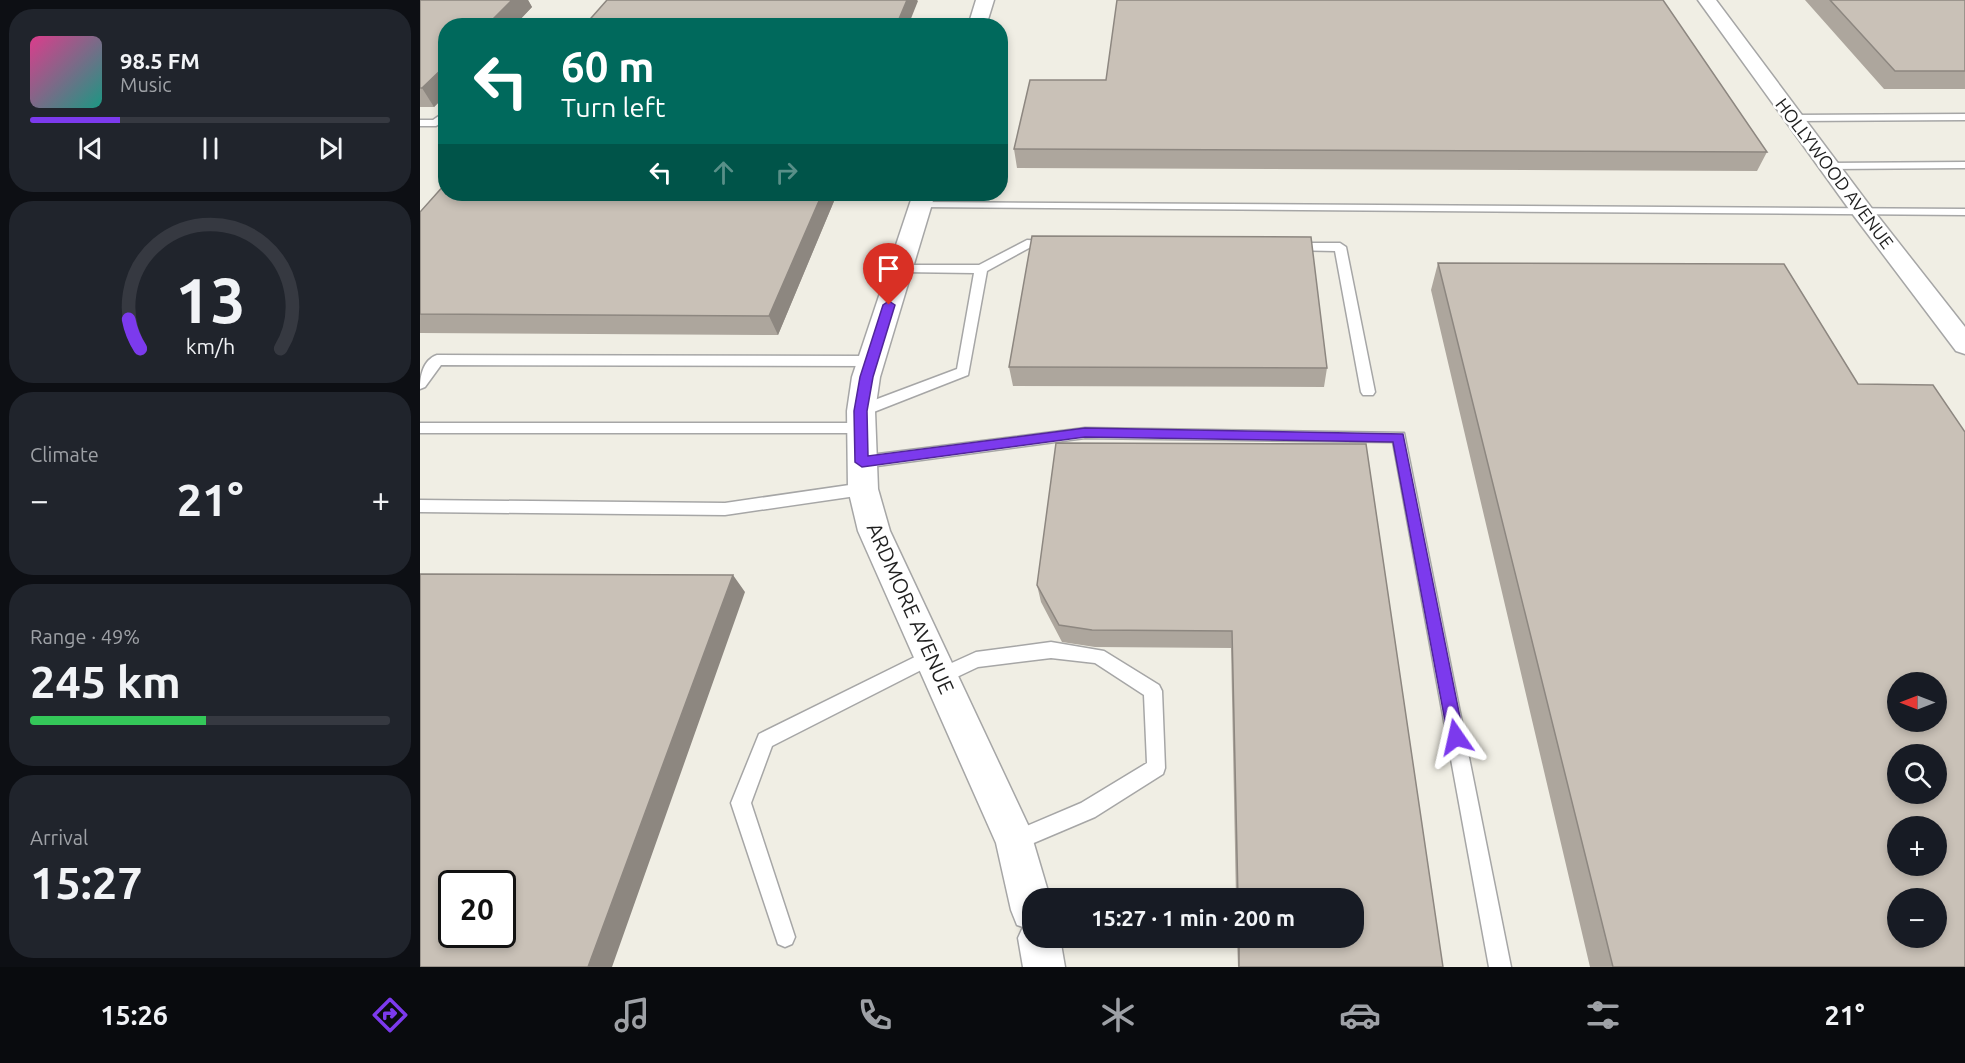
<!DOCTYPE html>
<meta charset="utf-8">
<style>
body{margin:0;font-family:Ubuntu,sans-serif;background:#20242c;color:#f1f3f6;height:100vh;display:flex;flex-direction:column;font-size:22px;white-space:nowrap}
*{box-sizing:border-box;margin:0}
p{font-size:20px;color:#9ea1a6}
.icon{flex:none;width:33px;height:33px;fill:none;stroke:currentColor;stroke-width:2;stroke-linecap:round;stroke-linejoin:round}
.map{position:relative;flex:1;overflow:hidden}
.side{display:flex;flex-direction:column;gap:9px;padding:9px;background:#0d0f14;width:420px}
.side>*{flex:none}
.guide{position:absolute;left:18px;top:18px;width:570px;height:183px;border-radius:24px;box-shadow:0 3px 9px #0003;background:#00695c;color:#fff;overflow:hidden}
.needle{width:39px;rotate:270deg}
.buttons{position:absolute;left:1467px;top:672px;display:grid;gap:12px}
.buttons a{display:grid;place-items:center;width:60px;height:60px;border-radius:50%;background:#171b24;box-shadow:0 3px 9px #0003;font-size:30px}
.speed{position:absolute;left:18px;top:870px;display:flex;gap:12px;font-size:30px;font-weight:700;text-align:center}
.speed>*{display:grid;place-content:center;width:78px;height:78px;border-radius:50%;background:#171b24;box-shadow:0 3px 9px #0003;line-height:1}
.speed .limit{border:3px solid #111;border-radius:9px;background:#fff;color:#111}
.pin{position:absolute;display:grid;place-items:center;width:51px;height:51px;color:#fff;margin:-62px -26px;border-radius:50% 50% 50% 0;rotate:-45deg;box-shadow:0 0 6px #0007}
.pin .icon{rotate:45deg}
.me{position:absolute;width:66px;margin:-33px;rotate:349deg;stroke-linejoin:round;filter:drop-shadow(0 0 4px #0008)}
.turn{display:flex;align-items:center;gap:21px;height:126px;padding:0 24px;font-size:27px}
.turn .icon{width:78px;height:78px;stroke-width:2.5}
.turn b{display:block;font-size:42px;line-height:51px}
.lanes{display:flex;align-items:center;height:57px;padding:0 24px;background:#0003;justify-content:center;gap:30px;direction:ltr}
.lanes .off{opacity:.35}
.big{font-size:45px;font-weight:600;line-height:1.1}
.side .tile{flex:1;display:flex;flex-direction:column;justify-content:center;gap:9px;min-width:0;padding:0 21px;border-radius:24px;background:#20242c}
.side .dial{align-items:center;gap:0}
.dial svg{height:156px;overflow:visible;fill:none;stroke:#363941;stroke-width:7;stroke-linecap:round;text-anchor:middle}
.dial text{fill:#f1f3f6;stroke:none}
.song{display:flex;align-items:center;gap:18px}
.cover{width:72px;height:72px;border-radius:9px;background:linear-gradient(135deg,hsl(330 70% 55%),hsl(170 70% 35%))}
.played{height:6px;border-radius:3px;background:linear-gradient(90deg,#7c3aed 25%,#363941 25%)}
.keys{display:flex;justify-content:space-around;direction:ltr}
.heat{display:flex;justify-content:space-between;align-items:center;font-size:33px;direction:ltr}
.charge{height:9px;border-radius:4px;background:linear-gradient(90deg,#34c759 49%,#363941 0)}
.trip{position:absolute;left:602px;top:888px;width:342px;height:60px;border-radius:24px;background:#171b24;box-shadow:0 3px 9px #0003;font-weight:600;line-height:60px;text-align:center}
.dock{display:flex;height:96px;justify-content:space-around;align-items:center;background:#090b0e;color:#9ea1a6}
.dock .icon{width:42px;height:42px}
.dock .selected{color:#7c3aed}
.dock b{font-size:27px;color:#f1f3f6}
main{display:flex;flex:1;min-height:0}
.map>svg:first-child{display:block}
</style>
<main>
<section class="side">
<div class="tile">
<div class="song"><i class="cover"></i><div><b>98.5 FM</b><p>Music</p></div></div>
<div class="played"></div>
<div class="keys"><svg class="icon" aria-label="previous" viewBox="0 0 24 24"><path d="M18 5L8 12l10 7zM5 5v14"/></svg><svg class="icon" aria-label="pause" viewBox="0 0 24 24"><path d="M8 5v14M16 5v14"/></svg><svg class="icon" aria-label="next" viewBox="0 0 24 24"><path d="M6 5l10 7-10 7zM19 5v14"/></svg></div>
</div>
<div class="tile dial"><svg viewBox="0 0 100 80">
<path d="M14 69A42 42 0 1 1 86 69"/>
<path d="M14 69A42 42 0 0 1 8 54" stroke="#7c3aed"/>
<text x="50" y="56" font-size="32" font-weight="700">13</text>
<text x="50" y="72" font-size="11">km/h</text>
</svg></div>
<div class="tile"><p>Climate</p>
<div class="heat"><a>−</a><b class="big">21°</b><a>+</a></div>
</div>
<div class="tile"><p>Range · 49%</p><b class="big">245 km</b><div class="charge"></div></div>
<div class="tile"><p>Arrival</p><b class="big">15:27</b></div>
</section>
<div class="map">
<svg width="1545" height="967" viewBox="0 0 1545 967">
<rect width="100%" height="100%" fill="#f0eee4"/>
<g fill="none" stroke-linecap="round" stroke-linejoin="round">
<defs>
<path id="service" d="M26,111V120L16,126H0V120H13Z
M1545,114V120L1373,121L1368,118L1373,115Z
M1545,162V168L1409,169L1404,166L1409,163Z
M501,202L1545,209V215L497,207L495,205Z
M607,240L629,241L635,245L629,249L609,248L567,271L548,375L446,415H436L434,411L436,407L537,369L554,273L481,272L477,271V265H559Z
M872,243H920L926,247L955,392L953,395H943L941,392L915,251L868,250V244Z
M17,355L451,356L458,361L451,366L21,365L5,387L0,389C0,376 3,360 17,355Z
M0,423H441L448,428L441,433H0Z
M665,428L984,433L1091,967H1069L973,442L665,438L442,468L437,466L435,462L437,458L442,456Z
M443,483L448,485L451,489L448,493L443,495L305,515L0,512V500L305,503Z
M631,642L684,651L739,685L742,691L745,768L743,774L675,817L595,851L588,848L585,841L588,834L661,803L727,763L724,695L675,663L631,658L558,667L520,685L514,683L511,677L514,671L556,652Z
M511,649L517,652L520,657L517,662L352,746L331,803L375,937L372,944L365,947L358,944L311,803L339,734Z"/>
<path id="minor" d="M556,0H574L566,26H548Z
M1278,0H1296L1450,206L1545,327V354L1536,351L1434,216Z
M493,194H515L460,377L455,411L458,489L470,531L609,827L630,898H612V938H640L645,967H603L598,938L603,927L597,925L591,910L576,843L438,531L428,489L427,411L432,377Z"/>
</defs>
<use href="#service" stroke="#a6a6a6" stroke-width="3"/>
<use href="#minor" stroke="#a6a6a6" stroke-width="3"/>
<use href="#service" fill="#fff" fill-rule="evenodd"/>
<use href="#minor" fill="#fff" fill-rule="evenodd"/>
</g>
<path fill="#ada69d" d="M0,0H108L112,7L94,26H26V95L14,107H0Z
M1385,0H1545V89H1464Z
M686,80L1347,152L1337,171L597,168L594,149Z
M417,194L358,335L0,333V212Z
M1018,263L1438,384L1545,967H1170L1011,290Z
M589,367L907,368L904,387L593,386Z
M946,444L1023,967H818L817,938H933V898H816L811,648L675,647L642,642L621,602L617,585Z"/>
<path fill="#8d8780" d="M92,0H108L112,7L94,26H66Z
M487,0H497L498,1L488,26H476Z
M26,65V95L14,107L2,88Z
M402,194H417L358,335L349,316Z
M313,575L325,592L192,967H168Z"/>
<path fill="#c9c1b7" stroke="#8d8780" stroke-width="1.5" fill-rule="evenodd" d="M0,0H92L66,26H26V65L2,88H0Z
M187,0H487L476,26H164Z
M697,0H1243L1347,152L594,149L610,80H686Z
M1410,0H1545V71H1475Z
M26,183V194H402L349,316L0,314V212Z
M612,236L891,237L907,368L589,367Z
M1018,263L1364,264L1438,384L1513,385L1545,432V967H1193ZM1478,682H1516V722H1478ZM1478,754H1516V794H1478ZM1478,826H1516V866H1478ZM1478,898H1516V938H1478Z
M636,443L946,444L1023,967H819V938H933V898H818L812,631L672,630L639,625L617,585Z
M0,574L313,575L168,967H0ZM32,884H82V934H32Z"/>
<path fill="#7c3aed" stroke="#51269a" stroke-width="1.5" d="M469,301L475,305L453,377L447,411L448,456L665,428L983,434L1044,737L1042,742L1036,745L1030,742L1028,737L973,442L665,437L442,467L435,462L434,411L440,377L463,305Z"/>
<g text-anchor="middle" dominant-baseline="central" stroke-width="5" stroke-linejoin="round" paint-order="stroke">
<g font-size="18" fill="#1f1f1f" stroke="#fff">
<text transform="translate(1415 173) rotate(53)">HOLLYWOOD AVENUE</text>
</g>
<g font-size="21" fill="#1f1f1f" stroke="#fff">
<text transform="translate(491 608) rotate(66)">ARDMORE AVENUE</text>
</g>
</g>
</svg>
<div class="buttons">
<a><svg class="needle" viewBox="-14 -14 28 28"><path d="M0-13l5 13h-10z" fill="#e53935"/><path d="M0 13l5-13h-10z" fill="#9ea1a6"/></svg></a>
<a><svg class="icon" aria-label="search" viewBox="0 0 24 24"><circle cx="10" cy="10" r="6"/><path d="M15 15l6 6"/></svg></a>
<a>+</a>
<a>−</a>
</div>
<div class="speed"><div class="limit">20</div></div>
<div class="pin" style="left:469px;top:305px;background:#d93025"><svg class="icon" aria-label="arrive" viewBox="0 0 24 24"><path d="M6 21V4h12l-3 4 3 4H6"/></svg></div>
<svg class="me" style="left:1036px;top:737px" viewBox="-20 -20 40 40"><path d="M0-17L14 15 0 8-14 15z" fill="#7c3aed" stroke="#fff" stroke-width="4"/></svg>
<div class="trip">15:27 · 1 min · 200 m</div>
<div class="guide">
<div class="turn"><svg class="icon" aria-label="left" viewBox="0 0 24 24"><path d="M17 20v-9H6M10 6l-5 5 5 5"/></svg><div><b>60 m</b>Turn left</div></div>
<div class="lanes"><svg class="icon" aria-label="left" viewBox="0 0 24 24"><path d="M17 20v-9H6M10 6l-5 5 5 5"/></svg><svg class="icon off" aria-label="ahead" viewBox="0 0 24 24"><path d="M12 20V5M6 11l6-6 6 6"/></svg><svg class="icon off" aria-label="right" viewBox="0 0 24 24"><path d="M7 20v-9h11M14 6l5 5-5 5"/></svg></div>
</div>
</div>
</main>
<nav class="dock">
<b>15:26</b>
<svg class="icon selected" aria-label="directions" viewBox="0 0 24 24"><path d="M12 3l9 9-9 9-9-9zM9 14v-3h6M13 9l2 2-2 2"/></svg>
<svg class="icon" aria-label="music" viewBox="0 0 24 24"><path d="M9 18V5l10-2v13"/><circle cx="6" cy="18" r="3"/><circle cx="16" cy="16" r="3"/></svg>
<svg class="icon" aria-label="phone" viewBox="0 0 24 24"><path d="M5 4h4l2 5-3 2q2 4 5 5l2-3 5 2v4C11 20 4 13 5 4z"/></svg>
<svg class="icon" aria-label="climate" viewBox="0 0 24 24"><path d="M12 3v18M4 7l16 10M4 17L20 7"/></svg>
<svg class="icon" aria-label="car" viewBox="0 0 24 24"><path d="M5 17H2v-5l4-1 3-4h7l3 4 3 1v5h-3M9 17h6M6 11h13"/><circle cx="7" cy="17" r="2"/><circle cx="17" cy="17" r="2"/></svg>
<svg class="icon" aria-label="filters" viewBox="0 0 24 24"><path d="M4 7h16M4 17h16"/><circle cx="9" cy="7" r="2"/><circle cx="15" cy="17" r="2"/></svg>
<b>21°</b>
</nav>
